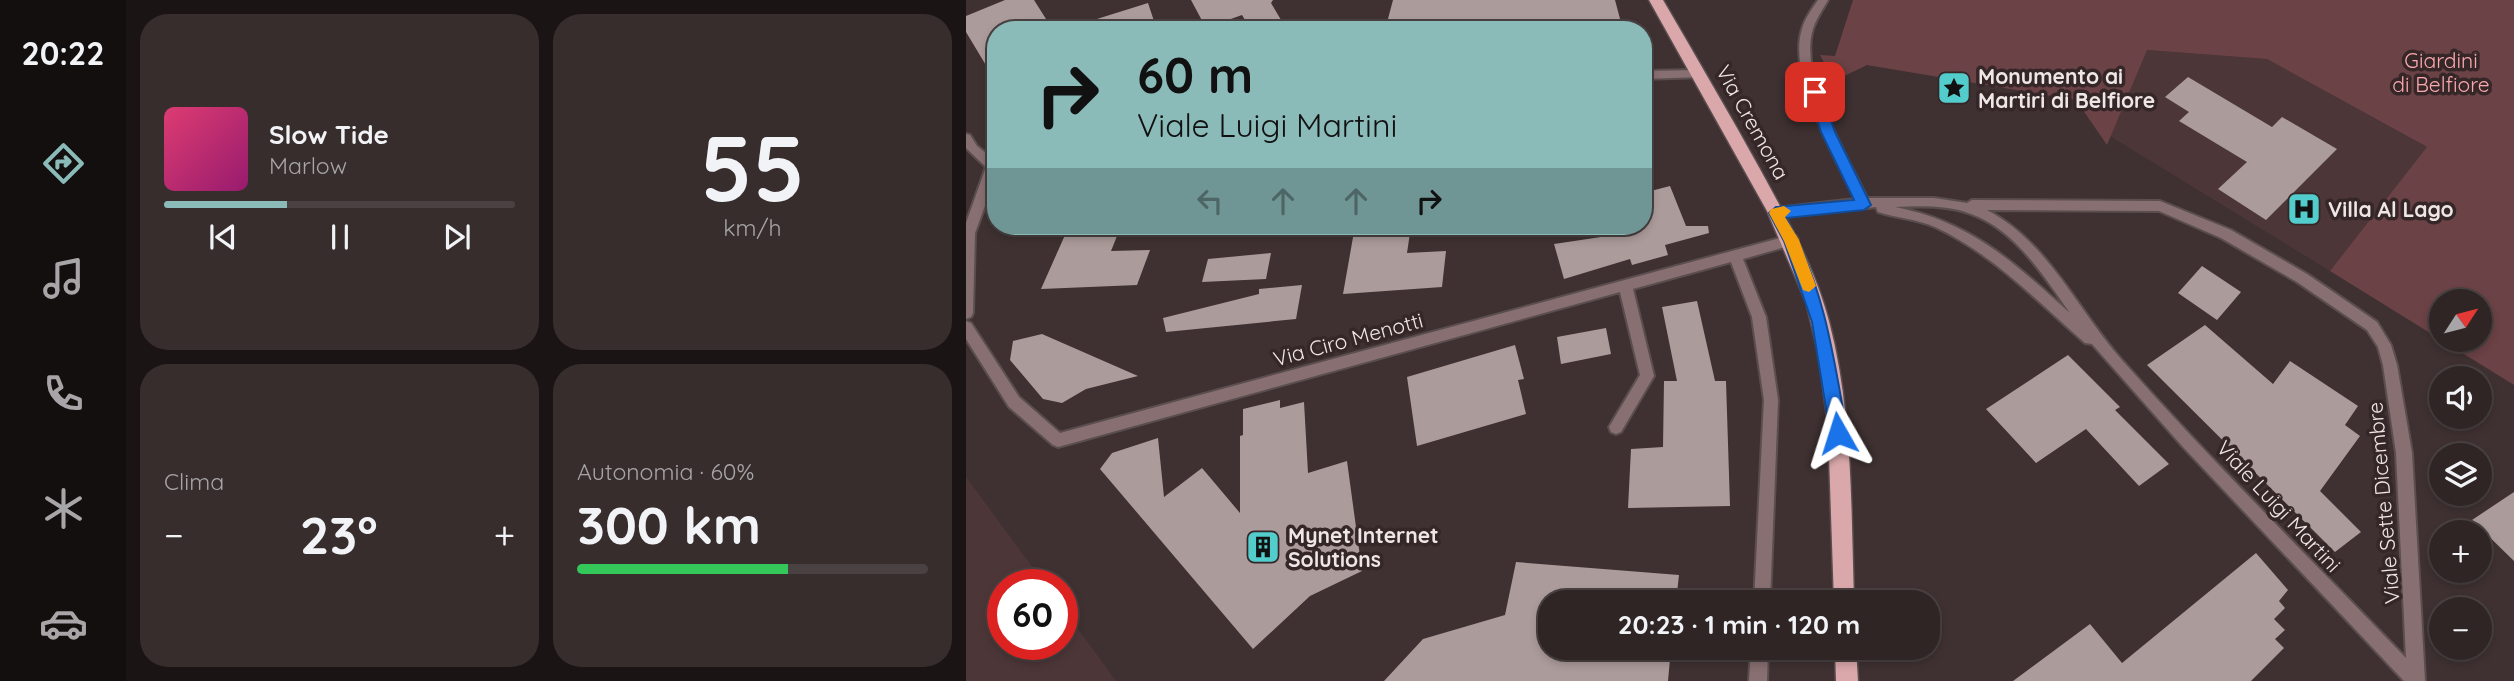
<!DOCTYPE html>
<html lang="it">
<meta charset="utf-8">
<style>
body{margin:0;font-family:Quicksand,sans-serif;background:#372d2d;color:#f1f3f6;height:100vh;display:flex;flex-direction:column;font-size:26px;white-space:nowrap}
*{box-sizing:border-box;margin:0}
p{font-size:23px;color:#a7a5a7}
.icon{flex:none;width:38px;height:38px;fill:none;stroke:currentColor;stroke-width:2;stroke-linecap:round;stroke-linejoin:round}
.map{position:relative;flex:1;overflow:hidden}
.sheet{display:flex;flex-direction:column;gap:14px;padding:14px;background:#1a1414;width:840px}
.sheet>*{flex:none}
.guide{position:absolute;left:21px;top:21px;width:665px;height:214px;border-radius:28px;box-shadow:0 4px 10px #0003,0 0 0 2px #4a4242;background:#8bbbb9;color:#111;overflow:hidden}
.needle{width:46px;rotate:54deg}
.tools{position:absolute;left:1463px;top:289px;display:grid;gap:14px}
.tools a{display:grid;place-items:center;width:63px;height:63px;border-radius:50%;background:#2f2525;box-shadow:0 4px 10px #0003,0 0 0 2px #4a4242;font-size:35px}
.speed{position:absolute;left:21px;top:569px;display:flex;gap:14px;font-size:35px;font-weight:700;text-align:center}
.speed>*{display:grid;place-content:center;width:91px;height:91px;border-radius:50%;background:#2f2525;box-shadow:0 4px 10px #0003,0 0 0 2px #4a4242;line-height:1}
.speed .limit{border:10px solid #d22;background:#fff;color:#111}
.pin{position:absolute;display:grid;place-items:center;width:60px;height:60px;color:#fff;margin:-30px;border-radius:14px;box-shadow:0 4px 10px #0006}
.me{position:absolute;width:77px;margin:-38px;rotate:354deg;stroke-linejoin:round;filter:drop-shadow(0 0 5px #0008)}
.turn{display:flex;align-items:center;gap:24px;height:147px;padding:0 35px;font-size:32px}
.turn .icon{width:91px;height:91px;stroke-width:2.5}
.turn b{display:block;font-size:49px;line-height:60px}
.lanes{display:flex;align-items:center;height:66px;padding:0 35px;background:#0003;justify-content:center;gap:35px;direction:ltr}
.lanes .off{opacity:.35}
.big{font-size:52px;font-weight:700;line-height:1.1}
.sheet .card{flex:1;display:flex;flex-direction:column;justify-content:center;gap:10px;min-width:0;padding:0 24px;border-radius:28px;background:#372d2d}
.sheet .dial{align-items:center;gap:0}
.dial b{font-size:91px;line-height:1}
.song{display:flex;align-items:center;gap:21px}
.cover{width:84px;height:84px;border-radius:10px;background:linear-gradient(135deg,hsl(340 70% 55%),hsl(320 70% 35%))}
.played{height:7px;border-radius:4px;background:linear-gradient(90deg,#8bbbb9 35%,#4a4242 35%)}
.keys{display:flex;justify-content:space-around;direction:ltr}
.heat{display:flex;justify-content:space-between;align-items:center;font-size:38px;direction:ltr}
.charge{height:10px;border-radius:5px;background:linear-gradient(90deg,#34c759 60%,#4a4242 0)}
.sheet .tiles{flex:1;display:grid;gap:14px;grid-template-columns:repeat(2,1fr)}
.trip{position:absolute;left:572px;top:590px;width:402px;height:70px;border-radius:28px;background:#2f2525;box-shadow:0 4px 10px #0003,0 0 0 2px #4a4242;font-weight:700;line-height:70px;text-align:center}
main{display:flex;flex:1;min-height:0}
.dock{display:flex;flex-direction:column;width:126px;justify-content:space-around;align-items:center;background:#130f0f;color:#a7a5a7}
.dock .icon{width:49px;height:49px}
.dock .on{color:#8bbbb9}
.dock b{font-size:32px;color:#f1f3f6}
.map>svg:first-child{display:block}
</style>
<main>
<nav class="dock">
<b>20:22</b>
<svg class="icon on" aria-label="directions" viewBox="0 0 24 24"><path d="M12 3l9 9-9 9-9-9zM9 14v-3h6M13 9l2 2-2 2"/></svg>
<svg class="icon" aria-label="music" viewBox="0 0 24 24"><path d="M9 18V5l10-2v13"/><circle cx="6" cy="18" r="3"/><circle cx="16" cy="16" r="3"/></svg>
<svg class="icon" aria-label="phone" viewBox="0 0 24 24"><path d="M5 4h4l2 5-3 2q2 4 5 5l2-3 5 2v4C11 20 4 13 5 4z"/></svg>
<svg class="icon" aria-label="climate" viewBox="0 0 24 24"><path d="M12 3v18M4 7l16 10M4 17L20 7"/></svg>
<svg class="icon" aria-label="car" viewBox="0 0 24 24"><path d="M5 17H2v-5l4-1 3-4h7l3 4 3 1v5h-3M9 17h6M6 11h13"/><circle cx="7" cy="17" r="2"/><circle cx="17" cy="17" r="2"/></svg>
</nav>
<section class="sheet">
<div class="tiles">
<div class="card">
<div class="song"><i class="cover"></i><div><b>Slow Tide</b><p>Marlow</p></div></div>
<div class="played"></div>
<div class="keys"><svg class="icon" aria-label="previous" viewBox="0 0 24 24"><path d="M18 5L8 12l10 7zM5 5v14"/></svg><svg class="icon" aria-label="pause" viewBox="0 0 24 24"><path d="M8 5v14M16 5v14"/></svg><svg class="icon" aria-label="next" viewBox="0 0 24 24"><path d="M6 5l10 7-10 7zM19 5v14"/></svg></div>
</div>
<div class="card dial"><b>55</b><p>km/h</p></div>
<div class="card"><p>Clima</p>
<div class="heat"><a>−</a><b class="big">23°</b><a>+</a></div>
</div>
<div class="card"><p>Autonomia · 60%</p><b class="big">300 km</b><div class="charge"></div></div>
</div>
</section>
<div class="map">
<svg width="1548" height="681" viewBox="0 0 1548 681">
<rect width="100%" height="100%" fill="#3f3131"/>
<path fill="#4c3638" d="M1180,50L1301,59L1462,148L1364,271L1144,136Z
M0,477L79,584H37V644H96V607L150,681H0Z"/>
<path fill="#6b4246" fill-rule="evenodd" d="M887,0H1548V385L1364,271L1461,147L1301,59L1181,50L1141,145L1110,100L901,65L868,81L854,55L869,56ZM1475,301H1514V340H1475Z"/>
<path fill="#ac9b9b" d="M39,0H68L87,30H30V82L0,32V16Z
M225,0H307L305,3L321,30H285L276,15L240,28Z
M427,0H649L657,30H419Z
M182,3L191,30H116L115,24Z
M1222,77L1306,127L1316,117L1371,149L1300,220L1252,189L1281,162L1213,121L1223,112L1199,97Z
M704,186L720,226H742L743,233L699,245L702,255L666,265L664,259L598,279L588,244L655,234L652,226H677V193Z
M103,226H155L145,251L184,250L171,285L75,289Z
M389,226H445L441,253L480,251L476,287L377,294Z
M305,253L300,279L236,282L242,259Z
M1236,266L1275,292L1251,320L1212,293Z
M336,285L330,319L200,332L197,318L293,294V289Z
M731,301L749,381H760L764,506L662,508L665,449L697,447L698,381H711L696,307Z
M1239,325L1307,384L1324,361L1392,406L1379,425L1394,436L1354,491L1395,532L1369,552L1181,365Z
M640,328L645,354L595,364L591,337Z
M76,334L172,376L120,389L96,403L77,399L44,360L47,341Z
M549,345L558,379L552,380L560,414L451,446L441,377Z
M1102,355L1154,407L1149,410L1203,464L1173,486L1120,429L1070,463L1020,409Z
M314,400V408L338,402L342,473L381,461L396,571L344,596L287,649L134,469L146,453L192,438L198,497L236,468L274,513V436L277,435V409Z
M1548,492V561L1506,520Z
M1290,553L1322,590L1313,601L1319,608L1308,619L1319,630L1309,639L1318,648L1285,681H1047L1124,624L1156,663Z
M550,562L713,575L710,602H584V648H705L702,681H418L457,639L539,615Z"/>
<g fill="none" stroke-linecap="round" stroke-linejoin="round">
<defs>
<path id="minor" d="M852,0H862C857,9 850,19 847,29C832,76 881,156 901,198H968L1001,203L1006,200L1194,201L1265,230L1341,274L1411,322L1425,345L1431,365L1446,453L1459,681H1438L1217,447L1126,344L1119,343C1072,302 1027,254 969,227C951,219 930,218 912,212L910,207L810,218L805,217L804,213L805,209L810,208L889,199C869,157 821,75 836,29C839,18 846,9 852,0ZM929,207C953,206 982,205 1005,214C1049,229 1079,278 1104,313C1048,263 1006,222 929,207ZM1021,210L1193,211L1255,238L1331,282L1401,330L1412,347L1417,365L1430,453L1440,658C1345,559 1246,462 1155,359C1111,309 1082,242 1021,210Z
M733,70L739,74L737,77L677,79V71Z
M0,134L4,135L11,146L30,161V176L9,233L7,313L5,317L0,319V223L20,167L0,148Z
M825,235L830,236L832,240L830,244L777,259L800,317L812,400L804,602H788L798,400L786,317L765,262L667,289L688,376L655,432L650,434L645,432L643,427L674,375L654,292L92,447L87,445L43,407L0,339V321L5,323L53,397L94,433Z
M785,648H802L801,681H783Z"/>
<path id="primary" d="M683,0H697C730,57 763,113 795,171C821,219 849,268 863,321C887,413 885,508 888,602H868L862,426L853,356L840,302L801,211Z
M869,648H890L892,681H870Z"/>
</defs>
<use href="#minor" stroke="#5b4e4e" stroke-width="4"/>
<use href="#primary" stroke="#5b4e4e" stroke-width="3"/>
<use href="#minor" fill="#886f71" fill-rule="evenodd"/>
<use href="#primary" fill="#daa8ab" fill-rule="evenodd"/>
</g>
<path fill="#1a73e8" stroke="#114b97" stroke-width="2" d="M849,87L855,92L869,132L905,205L898,210L820,218C858,286 868,357 881,433L878,438L872,441L866,438L864,433L846,322L818,241L803,213L810,207L888,200L855,132L842,92Z"/>
<path fill="#f59e0b" d="M818,206L825,211L819,217L833,240L850,286L843,292L837,290L818,241L803,213L805,209Z"/>
<defs>
<symbol id="sight-square" viewBox="-11 -11 22 22"><rect x="-9" y="-9" width="18" height="18" rx="4" fill="#52cdcc" stroke="#352728"/><path d="M0-6L1.8-2.2L6-1.7L2.9 1.2L3.7 5.4L0 3.3L-3.7 5.4L-2.9 1.2L-6-1.7L-1.8-2.2Z" fill="#111"/></symbol>
<symbol id="hospital-square" viewBox="-11 -11 22 22"><rect x="-9" y="-9" width="18" height="18" rx="4" fill="#52cdcc" stroke="#352728"/><path d="M-5-5h3v3.5h4V-5h3V5h-3V1.5h-4V5h-3Z" fill="#111"/></symbol>
<symbol id="building-square" viewBox="-11 -11 22 22"><rect x="-9" y="-9" width="18" height="18" rx="4" fill="#52cdcc" stroke="#352728"/><path d="M-4-6H4V6H1V3H-1V6H-4ZM-2.5-4.3h1.7v1.8h-1.7ZM.8-4.3h1.7v1.8H.8ZM-2.5-1h1.7V.8h-1.7ZM.8-1h1.7V.8H.8Z" fill="#111"/></symbol>
</defs>
<g fill-rule="evenodd">
<use href="#sight-square" x="969" y="69" width="38" height="38"/>
<use href="#hospital-square" x="1319" y="190" width="38" height="38"/>
<use href="#building-square" x="278" y="528" width="38" height="38"/>
</g>
<g text-anchor="middle" dominant-baseline="central" stroke-width="7" stroke-linejoin="round" paint-order="stroke">
<g font-size="21" fill="#fba8ae" stroke="#352728">
<text x="1475" y="60">Giardini<tspan x="1475" dy="24">di Belfiore</tspan></text>
</g>
<g font-size="21" font-weight="bold" fill="#efe6e6" stroke="#352728" text-anchor="start">
<text x="1012" y="76">Monumento ai<tspan x="1012" dy="24">Martiri di Belfiore</tspan></text>
<text x="1362" y="209">Villa Al Lago</text>
<text x="322" y="535">Mynet Internet<tspan x="322" dy="24">Solutions</tspan></text>
</g>
<g font-size="21" fill="#efe6e6" stroke="#352728">
<text transform="translate(787 122) rotate(61)">Via Cremona</text>
<text transform="translate(382 339) rotate(-15)">Via Ciro Menotti</text>
<text transform="translate(1417 503) rotate(-95)">Viale Sette Dicembre</text>
<text transform="translate(1313 506) rotate(47)">Viale Luigi Martini</text>
</g>
</g>
</svg>
<div class="tools">
<a><svg class="needle" viewBox="-14 -14 28 28"><path d="M0-13l5 13h-10z" fill="#e53935"/><path d="M0 13l5-13h-10z" fill="#a7a5a7"/></svg></a>
<a><svg class="icon" aria-label="sound" viewBox="0 0 24 24"><path d="M4 9h4l5-4v14l-5-4H4zM17 9q2 3 0 6"/></svg></a>
<a><svg class="icon" aria-label="layers" viewBox="0 0 24 24"><path d="M12 4l9 5-9 5-9-5zM3 14l9 5 9-5"/></svg></a>
<a>+</a>
<a>−</a>
</div>
<div class="speed"><div class="limit">60</div></div>
<div class="pin" style="left:849px;top:92px;background:#d93025"><svg class="icon" aria-label="arrive" viewBox="0 0 24 24"><path d="M6 21V4h12l-3 4 3 4H6"/></svg></div>
<svg class="me" style="left:872px;top:433px" viewBox="-20 -20 40 40"><path d="M0-17L14 15 0 8-14 15z" fill="#1a73e8" stroke="#fff" stroke-width="4"/></svg>
<div class="trip">20:23 · 1 min · 120 m</div>
<div class="guide">
<div class="turn"><svg class="icon" aria-label="right" viewBox="0 0 24 24"><path d="M7 20v-9h11M14 6l5 5-5 5"/></svg><div><b>60 m</b>Viale Luigi Martini</div></div>
<div class="lanes"><svg class="icon off" aria-label="left" viewBox="0 0 24 24"><path d="M17 20v-9H6M10 6l-5 5 5 5"/></svg><svg class="icon off" aria-label="ahead" viewBox="0 0 24 24"><path d="M12 20V5M6 11l6-6 6 6"/></svg><svg class="icon off" aria-label="ahead" viewBox="0 0 24 24"><path d="M12 20V5M6 11l6-6 6 6"/></svg><svg class="icon" aria-label="right" viewBox="0 0 24 24"><path d="M7 20v-9h11M14 6l5 5-5 5"/></svg></div>
</div>
</div>
</main>
